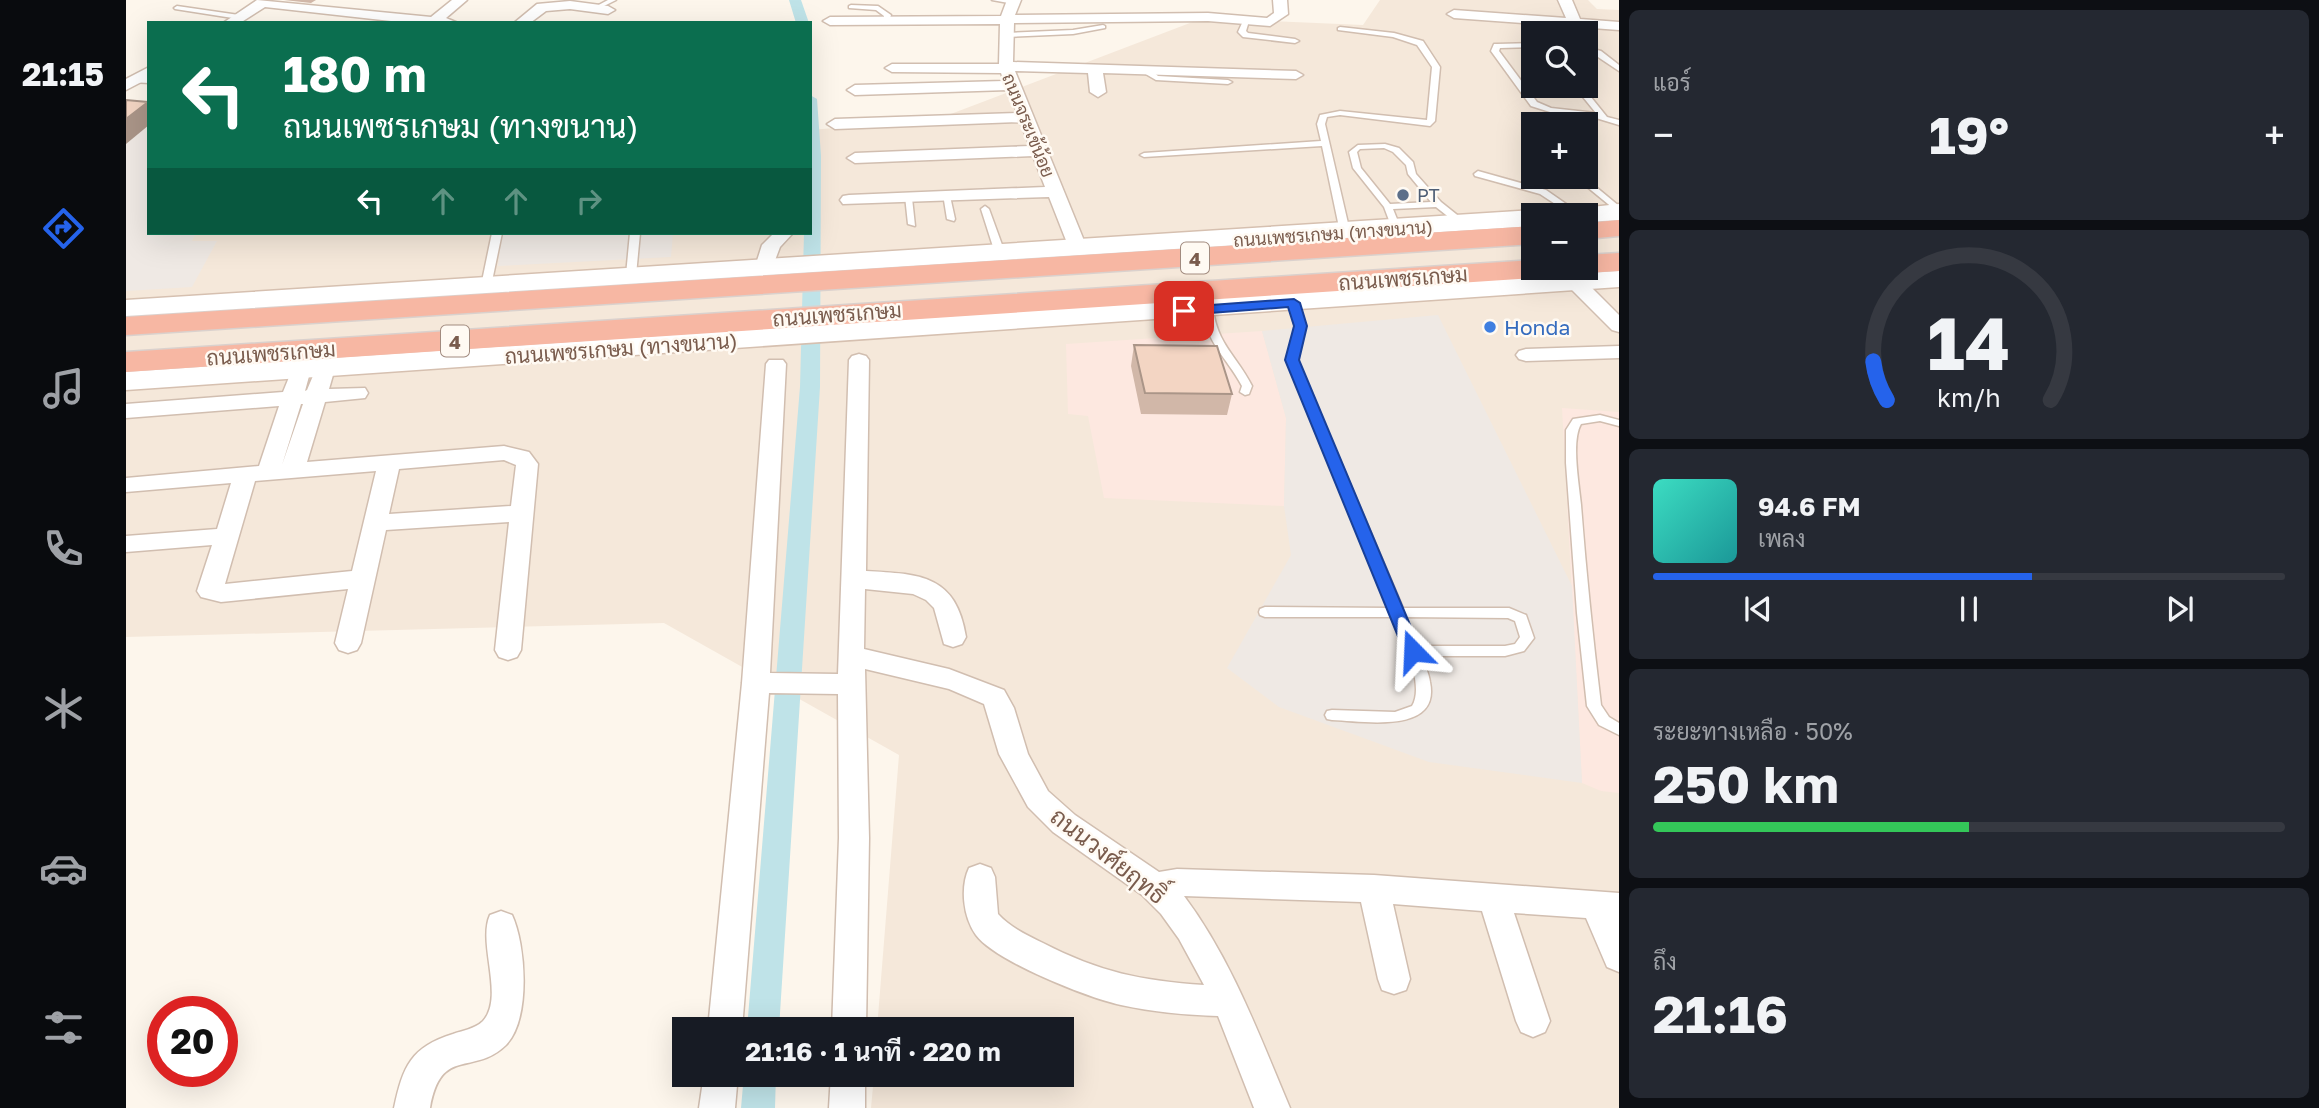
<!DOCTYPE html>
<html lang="th">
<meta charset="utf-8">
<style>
body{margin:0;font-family:"Golos Text",Sarabun,sans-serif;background:#242831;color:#f1f3f6;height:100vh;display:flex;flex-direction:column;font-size:26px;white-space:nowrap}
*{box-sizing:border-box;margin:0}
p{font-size:23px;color:#9ea1a6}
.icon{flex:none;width:38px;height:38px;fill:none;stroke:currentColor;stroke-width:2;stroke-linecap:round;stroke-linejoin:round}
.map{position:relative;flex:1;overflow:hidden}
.drawer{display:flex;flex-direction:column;gap:10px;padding:10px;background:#0d0f14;width:700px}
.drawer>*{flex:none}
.guide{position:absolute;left:21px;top:21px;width:665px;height:214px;border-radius:0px;box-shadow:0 7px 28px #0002;background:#0b6e4f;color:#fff;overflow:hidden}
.buttons{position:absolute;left:1395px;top:21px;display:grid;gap:14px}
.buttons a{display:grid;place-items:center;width:77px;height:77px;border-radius:0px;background:#171b24;box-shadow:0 7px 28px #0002;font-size:35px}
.speed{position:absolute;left:21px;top:996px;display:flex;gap:14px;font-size:35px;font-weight:700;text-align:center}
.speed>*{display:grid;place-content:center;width:91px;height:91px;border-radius:50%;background:#171b24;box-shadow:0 7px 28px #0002;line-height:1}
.speed .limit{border:10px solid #d22;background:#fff;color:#111}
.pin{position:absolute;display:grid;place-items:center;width:60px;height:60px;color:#fff;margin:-30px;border-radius:14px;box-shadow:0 4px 10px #0006}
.me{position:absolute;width:77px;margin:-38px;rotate:339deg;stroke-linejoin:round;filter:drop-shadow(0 0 5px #0008)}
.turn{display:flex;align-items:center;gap:24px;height:147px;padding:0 21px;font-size:32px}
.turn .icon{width:91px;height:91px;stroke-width:2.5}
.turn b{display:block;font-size:49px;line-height:60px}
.lanes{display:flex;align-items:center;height:66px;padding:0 21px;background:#0003;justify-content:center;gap:35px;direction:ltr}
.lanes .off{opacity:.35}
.big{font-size:52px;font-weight:700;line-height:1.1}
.drawer .card{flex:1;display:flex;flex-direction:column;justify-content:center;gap:10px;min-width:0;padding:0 24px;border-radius:10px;background:#242831}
.drawer .dial{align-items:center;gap:0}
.dial svg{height:182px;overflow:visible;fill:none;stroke:#363941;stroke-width:7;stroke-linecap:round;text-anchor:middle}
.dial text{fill:#f1f3f6;stroke:none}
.song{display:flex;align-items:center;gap:21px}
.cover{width:84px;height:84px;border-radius:10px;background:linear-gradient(135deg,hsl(170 70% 55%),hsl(180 70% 35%))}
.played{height:7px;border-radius:4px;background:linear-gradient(90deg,#2563eb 60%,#363941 60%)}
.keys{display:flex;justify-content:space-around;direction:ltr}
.heat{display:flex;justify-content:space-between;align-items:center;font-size:38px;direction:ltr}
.charge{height:10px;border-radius:5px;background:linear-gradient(90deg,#34c759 50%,#363941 0)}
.trip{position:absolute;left:546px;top:1017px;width:402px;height:70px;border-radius:0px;background:#171b24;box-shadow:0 7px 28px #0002;font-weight:700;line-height:70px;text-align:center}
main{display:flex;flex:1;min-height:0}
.tab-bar{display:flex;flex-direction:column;width:126px;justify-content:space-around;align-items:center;background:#090b0e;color:#9ea1a6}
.tab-bar .icon{width:49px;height:49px}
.tab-bar .current{color:#2563eb}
.tab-bar b{font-size:32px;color:#f1f3f6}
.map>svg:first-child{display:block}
</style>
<main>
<nav class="tab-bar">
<b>21:15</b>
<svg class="icon current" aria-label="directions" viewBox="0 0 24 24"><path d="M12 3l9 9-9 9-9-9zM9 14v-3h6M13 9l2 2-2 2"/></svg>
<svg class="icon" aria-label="music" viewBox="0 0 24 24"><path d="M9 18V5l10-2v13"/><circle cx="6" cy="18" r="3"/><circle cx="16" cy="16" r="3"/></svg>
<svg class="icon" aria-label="phone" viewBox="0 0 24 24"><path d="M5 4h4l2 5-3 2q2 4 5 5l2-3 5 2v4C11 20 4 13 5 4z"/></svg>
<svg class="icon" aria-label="climate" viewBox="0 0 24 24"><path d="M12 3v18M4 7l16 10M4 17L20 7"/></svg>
<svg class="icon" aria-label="car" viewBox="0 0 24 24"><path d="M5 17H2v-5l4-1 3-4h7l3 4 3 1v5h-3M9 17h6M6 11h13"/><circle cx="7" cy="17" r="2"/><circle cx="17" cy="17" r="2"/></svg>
<svg class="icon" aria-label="filters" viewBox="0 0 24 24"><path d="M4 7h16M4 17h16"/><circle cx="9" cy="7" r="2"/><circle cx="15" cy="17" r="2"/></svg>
</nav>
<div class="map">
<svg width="1493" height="1108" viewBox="0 0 1493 1108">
<rect width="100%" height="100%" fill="#fdf6ec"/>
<path fill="#f5e8da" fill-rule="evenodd" d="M1254,0H1462L1471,9L1493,10V1108H745L748,1075L936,1074V1029H751L773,755L538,623L0,637V193L23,233H684V130L809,120L1077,18L1237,25ZM1407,33H1460V86H1407ZM1407,124H1460V177H1407ZM1407,215H1460V268H1407Z"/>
<path fill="#fde8e0" d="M1136,331L1160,418L1158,506L978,498L962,416L942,414L940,344Z
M1436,408L1493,412V793L1475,791L1456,783Z"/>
<path fill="#efe9e4" d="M0,115L23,117V233H70L66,241H91L66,287L0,291Z
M376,233H547L545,257L372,266Z
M1312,315L1446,586L1456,783L1303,762L1153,707L1101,668L1165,555L1158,506L1160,418L1136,331Z"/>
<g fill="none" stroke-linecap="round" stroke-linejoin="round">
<path fill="#bfe3e8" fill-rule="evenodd" d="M663,0H675L683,23H670Z
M684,95L691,99L695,156L694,387L653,1029H621L674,387L678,233H684Z
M618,1074H650L649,1108H615Z"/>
<defs>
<path id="lane" d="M482,0H490L472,9L467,8Z
M866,0H888L891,2L888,4Z
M725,5L752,6L765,15L763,21L758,22V16L750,10L723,8V6Z
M51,6L113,15L116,17L113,19L49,9L48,8Z
M1120,19L1123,21L1120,31L1122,33L1169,39L1173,41L1169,43L1117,37L1112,32L1117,21Z
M977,25L979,26V28L947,34L880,37L876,35L880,33L947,30Z
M1214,27L1268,33L1297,41L1314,67L1309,121L1304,126L1214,115L1201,117L1199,124L1224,232L1222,234L1219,235L1214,232L1196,146L1018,157L1014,155L1018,153L1195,141L1191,124L1194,115L1214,111L1301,120L1306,67L1291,45L1267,37L1212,30V28Z
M1407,43V47L1374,48L1373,51L1411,102L1425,108L1470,113L1448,86H1456L1481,117L1493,120V125L1460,115L1424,112L1405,106L1365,51L1368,44H1371Z
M1460,47L1475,51L1493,65V71L1469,55L1460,51Z
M1018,69H1024L1032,76L1102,80L1106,82L1102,84L1030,80L1018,73Z
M5,78L23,79V83L5,82Z
M1259,144L1273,148L1287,162L1290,174L1315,202L1340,222V226H1334L1310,207L1267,209L1275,229L1273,231H1267L1258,207L1227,168L1223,152L1232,145ZM1258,148L1267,152L1280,165L1282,174L1305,202L1264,204L1235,168L1231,152L1234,149Z
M1352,171L1420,190L1456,215H1446L1414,194L1349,176L1348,174Z
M1449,177H1458L1493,206V213Z
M817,194L824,196L829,219L828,221L821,219Z
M779,196L786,198L789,226L782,224Z
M859,206L863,209L879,253L877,255H871L869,253L855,209Z
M366,233H376L365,286L360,289L355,286Z
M504,233H514L510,275L505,278L500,275Z
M1168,300L1173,303L1179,326L1171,360L1277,608H1383L1400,615L1408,638L1398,651L1379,656H1295C1298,664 1303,673 1304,682C1315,735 1237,721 1206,720L1201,719L1199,715L1201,711L1206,710L1269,712L1286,706C1299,685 1277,639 1268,617H1139L1134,615L1133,612L1134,609L1139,607L1264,608L1161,360L1169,326L1163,303ZM1280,617L1382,618L1389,621L1394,637L1389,644L1379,646H1292Z
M1082,306L1087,309C1091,344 1111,356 1126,386L1123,394L1119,395L1114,392L1116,386C1100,356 1081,345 1077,309Z
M1474,415L1493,420V426L1474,421L1455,424C1445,441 1453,484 1455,505C1460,572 1467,638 1475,705L1483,717L1493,723V735L1473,725L1461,706L1451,613L1440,463V430L1447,419Z"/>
<path id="street" d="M131,0L305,17L326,0H341L320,18L332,23H283L139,7L114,23H97Z
M881,0H895L889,15L1082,13L1141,18L1148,13L1147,0H1161L1162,14L1144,26L1082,21L888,23L887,62L1170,71L1177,75L1170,79L977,73L980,92L972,97L964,92L962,73L889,71L961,248L959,252H945L943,248L923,197L717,204L714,200L717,196L723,195L919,187L907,156L729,163L721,158L729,153L904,146L894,122L709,129L701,124L709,119L891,113L882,90L729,95L721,90L729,85L878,81L875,73L766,72L759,68L766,64H873L874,24L704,25L697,21L704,17L875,16Z
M1432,0H1446L1454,19L1493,22V30L1328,18L1321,14L1328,10L1440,18Z
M444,1L482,6L489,10L482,14L444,9L420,11L404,23H388L411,4Z
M23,67V78L0,90V79Z
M648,233H667L654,247L645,271H631L629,267L636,245Z
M1449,276L1456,278L1493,315V332L1486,330L1442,286L1439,282L1442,278Z
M1493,346V358L1400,361L1393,359L1390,355L1393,351L1400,349Z
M733,354L740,356L743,360L740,571C795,574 830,575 840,637L836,644L827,647L818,644L808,608L800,600L787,594L739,589L738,649L823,669L878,690L888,708L902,754L922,791L949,815L1033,872L1051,869L1248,875L1493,893V972L1481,967L1460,918L1388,913L1424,1021L1419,1032L1407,1037L1395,1032L1390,1021L1356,911L1267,904L1284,979L1280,990L1268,994L1256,990L1252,979L1235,902L1058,896C1106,960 1133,1035 1164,1108H1128L1092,1016C1059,1015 1027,1012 995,1005C962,998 869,961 850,935C837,917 834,887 843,868L854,864L865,868L869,877L872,914C885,928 901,935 917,943C973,972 1016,981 1078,985L1053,939L1035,914L1016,895L927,832L902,807L873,754L858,704L823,689L739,669L743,838L740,1029H706L713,838L712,694L643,693L616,1029H582L616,683L640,364L643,360H657L660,364L644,673L712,674L723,360L726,356Z
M199,362L206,364L209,368L203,389L239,388L242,393L239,398L199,402L181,462L378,446L403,452L412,464L395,650L391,657L382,660L373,657L369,650L383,522L260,530L235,643L231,650L222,653L213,650L209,643L222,589L95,602L75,597L71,591L86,545L0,552V536L91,529L105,483L0,492V478L133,466L153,406L0,418V404L157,392L168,365H182L185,369L179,391L181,390L192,364ZM175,404H177L156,465ZM378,460L390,465L385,506L263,514L273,469ZM250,471L226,571L99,584L129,481Z
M375,911L386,915C400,945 405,1019 380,1045C347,1077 315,1045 304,1108H268C277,1066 285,1047 327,1034C338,1030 349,1029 357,1021C379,997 351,943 364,915Z
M578,1074H612L609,1108H573Z
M705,1074H739V1108H703Z"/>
<path id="secondary" d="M1493,204V220L1460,222V215H1434L1438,210Z
M1407,210L1418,215H1407V226L0,316V300Z
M1493,271V287L0,390V372Z"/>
<path id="highway" d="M1493,220V236L1460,239V223Z
M1407,226V244L0,335V317Z
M1493,253V271L1460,273L1448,268H1460V255Z
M1407,260V268H1437L1432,274L1422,277L0,372V352Z"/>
</defs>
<use href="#lane" stroke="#d1beb0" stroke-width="3"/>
<use href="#street" stroke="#d1beb0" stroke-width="3"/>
<use href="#secondary" stroke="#d6c0b0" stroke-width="3"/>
<use href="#highway" stroke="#dad1cd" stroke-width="3"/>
<use href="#lane" fill="#fff" fill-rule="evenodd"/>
<use href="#street" fill="#fff" fill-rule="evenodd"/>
<use href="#secondary" fill="#fff" fill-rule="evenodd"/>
<use href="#highway" fill="#f7b7a3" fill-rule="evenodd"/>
</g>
<path fill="#d1b7a8" d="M158,0H190L185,3Z
M1008,345L1106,394L1101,415L1015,414L1005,366Z"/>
<path fill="#aa9588" d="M22,102L23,125L0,144V119Z"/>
<path fill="#f3d5c3" stroke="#aa9588" stroke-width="2" d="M0,100L22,102L0,119Z
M1008,345L1091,346L1106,394L1019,393Z"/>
<path fill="#2563eb" stroke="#184099" stroke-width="2" d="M1168,299L1174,303L1181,326L1173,360L1295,651L1293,655H1281L1278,651L1159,360L1168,326L1162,307L1058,315L1051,311L1058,307Z"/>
<circle fill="#5c6f8a" stroke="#fffaf3" stroke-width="2.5" cx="1277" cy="195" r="7"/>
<circle fill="#3f7fe0" stroke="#fffaf3" stroke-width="2.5" cx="1364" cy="327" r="7"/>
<g text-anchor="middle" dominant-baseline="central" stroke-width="5" stroke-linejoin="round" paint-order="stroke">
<g font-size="18" fill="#7a5c4d" stroke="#fffaf3">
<text transform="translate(903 125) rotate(68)">ถนนจระเข้น้อย</text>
<text transform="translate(1207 233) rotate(-4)">ถนนเพชรเกษม (ทางขนาน)</text>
</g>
<g font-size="18" fill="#4e5e75" stroke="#fffaf3" text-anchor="start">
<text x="1291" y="195">PT</text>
</g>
<g fill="#fffaf3" stroke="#a28b7f" stroke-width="2">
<rect x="1055" y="242.5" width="28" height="31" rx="5"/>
<rect x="315" y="325.5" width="28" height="31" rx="5"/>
</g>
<g font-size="19" font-weight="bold" fill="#7a5c4d">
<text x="1069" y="258">4</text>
<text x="329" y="341">4</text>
</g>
<g font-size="21" fill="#7a5c4d" stroke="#fffaf3">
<text transform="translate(1277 278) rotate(-4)">ถนนเพชรเกษม</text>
<text transform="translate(711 314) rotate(-4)">ถนนเพชรเกษม</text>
<text transform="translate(495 348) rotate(-4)">ถนนเพชรเกษม (ทางขนาน)</text>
<text transform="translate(145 353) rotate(-4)">ถนนเพชรเกษม</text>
</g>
<g font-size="21" fill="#366cbe" stroke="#fffaf3" text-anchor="start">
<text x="1378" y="327">Honda</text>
</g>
<g font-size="24" fill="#7a5c4d" stroke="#fffaf3">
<text transform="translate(983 855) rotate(38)">ถนนวงศ์ยฤทธิ์</text>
</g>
</g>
</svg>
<div class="buttons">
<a><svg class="icon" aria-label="search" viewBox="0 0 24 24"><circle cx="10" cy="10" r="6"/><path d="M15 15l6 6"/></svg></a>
<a>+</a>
<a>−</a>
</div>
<div class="speed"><div class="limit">20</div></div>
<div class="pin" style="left:1058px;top:311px;background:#d93025"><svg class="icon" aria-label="arrive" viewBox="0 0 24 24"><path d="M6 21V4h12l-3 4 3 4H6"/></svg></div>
<svg class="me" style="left:1287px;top:651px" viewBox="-20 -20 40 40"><path d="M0-17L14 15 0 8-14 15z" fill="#2563eb" stroke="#fff" stroke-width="4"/></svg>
<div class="trip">21:16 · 1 นาที · 220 m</div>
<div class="guide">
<div class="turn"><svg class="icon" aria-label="left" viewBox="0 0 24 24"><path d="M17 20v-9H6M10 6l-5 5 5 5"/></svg><div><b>180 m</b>ถนนเพชรเกษม (ทางขนาน)</div></div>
<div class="lanes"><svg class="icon" aria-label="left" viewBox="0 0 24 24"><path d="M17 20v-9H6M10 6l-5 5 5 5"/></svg><svg class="icon off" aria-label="ahead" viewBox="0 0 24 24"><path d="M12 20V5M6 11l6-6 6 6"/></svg><svg class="icon off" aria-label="ahead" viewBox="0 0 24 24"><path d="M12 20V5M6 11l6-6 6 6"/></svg><svg class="icon off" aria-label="right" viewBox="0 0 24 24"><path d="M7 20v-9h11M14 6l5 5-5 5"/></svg></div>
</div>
</div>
<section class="drawer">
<div class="card"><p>แอร์</p>
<div class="heat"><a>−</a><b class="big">19°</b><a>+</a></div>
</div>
<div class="card dial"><svg viewBox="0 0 100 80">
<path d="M14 69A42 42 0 1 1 86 69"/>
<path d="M14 69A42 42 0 0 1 8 52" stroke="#2563eb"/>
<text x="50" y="56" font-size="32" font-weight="700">14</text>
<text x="50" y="72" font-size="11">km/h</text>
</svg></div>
<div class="card">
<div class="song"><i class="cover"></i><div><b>94.6 FM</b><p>เพลง</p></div></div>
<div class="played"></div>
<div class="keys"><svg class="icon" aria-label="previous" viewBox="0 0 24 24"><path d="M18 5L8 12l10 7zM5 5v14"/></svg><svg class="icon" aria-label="pause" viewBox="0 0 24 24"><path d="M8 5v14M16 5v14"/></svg><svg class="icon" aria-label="next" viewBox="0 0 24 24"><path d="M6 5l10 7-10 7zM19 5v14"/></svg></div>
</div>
<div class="card"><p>ระยะทางเหลือ · 50%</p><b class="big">250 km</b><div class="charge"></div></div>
<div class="card"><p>ถึง</p><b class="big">21:16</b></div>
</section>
</main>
